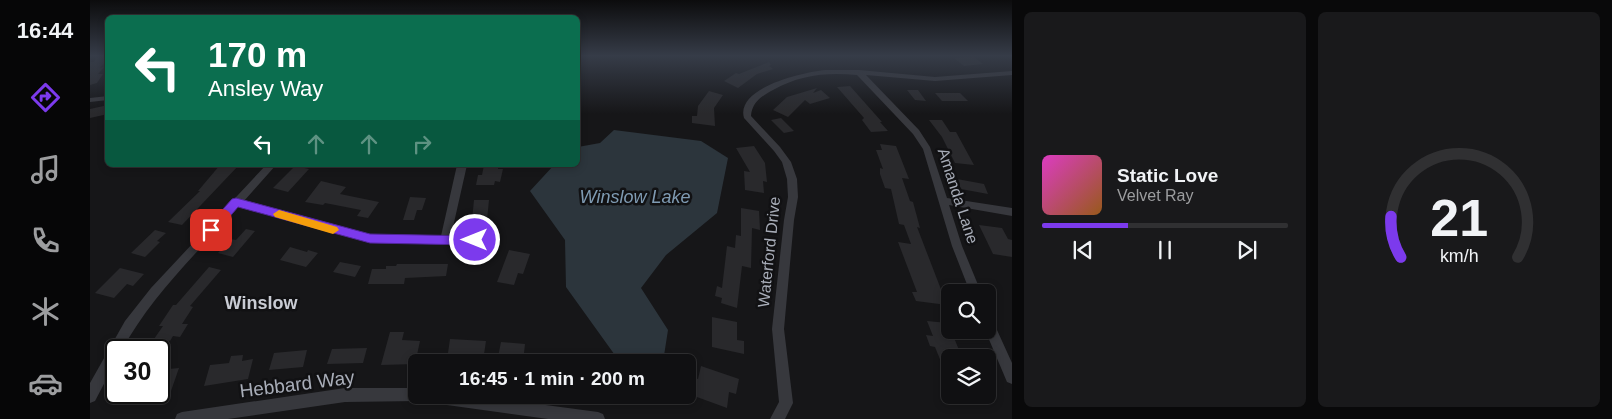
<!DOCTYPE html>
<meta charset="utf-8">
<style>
body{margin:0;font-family:Helvetica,sans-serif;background:#19191b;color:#f1f3f6;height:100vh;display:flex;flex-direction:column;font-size:19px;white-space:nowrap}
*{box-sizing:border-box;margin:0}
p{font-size:16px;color:#9c9d9f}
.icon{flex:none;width:28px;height:28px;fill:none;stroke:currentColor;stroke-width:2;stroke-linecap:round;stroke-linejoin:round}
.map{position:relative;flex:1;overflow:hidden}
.side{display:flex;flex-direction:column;gap:12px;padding:12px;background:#09090a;width:600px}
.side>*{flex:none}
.hud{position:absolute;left:15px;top:15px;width:475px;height:152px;border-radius:8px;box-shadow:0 2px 8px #0003,0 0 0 1px #303032;background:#0b6e4f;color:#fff;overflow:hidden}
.tools{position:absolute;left:851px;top:284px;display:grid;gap:10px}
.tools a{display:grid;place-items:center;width:55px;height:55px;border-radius:8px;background:#101012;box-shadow:0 2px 8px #0003,0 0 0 1px #303032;font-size:25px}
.speed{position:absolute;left:15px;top:339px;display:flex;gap:10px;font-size:25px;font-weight:700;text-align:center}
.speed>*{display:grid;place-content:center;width:65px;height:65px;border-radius:50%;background:#101012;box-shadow:0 2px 8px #0003,0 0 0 1px #303032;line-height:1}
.speed .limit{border:2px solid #111;border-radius:8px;background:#fff;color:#111}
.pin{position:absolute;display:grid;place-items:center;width:42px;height:42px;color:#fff;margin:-21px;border-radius:10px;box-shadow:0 2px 8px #0006}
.me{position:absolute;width:55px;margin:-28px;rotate:270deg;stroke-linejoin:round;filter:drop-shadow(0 0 4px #0008)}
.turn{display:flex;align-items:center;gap:18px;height:105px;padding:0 20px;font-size:22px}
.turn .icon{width:65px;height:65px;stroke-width:2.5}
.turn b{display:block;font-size:35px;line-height:42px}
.lanes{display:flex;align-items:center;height:48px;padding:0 20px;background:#0003;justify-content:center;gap:25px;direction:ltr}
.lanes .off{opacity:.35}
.side .card{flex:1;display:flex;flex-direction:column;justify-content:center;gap:8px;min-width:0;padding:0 18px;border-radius:8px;background:#19191b}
.side .dial{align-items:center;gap:0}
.dial svg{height:130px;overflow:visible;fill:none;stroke:#303032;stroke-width:7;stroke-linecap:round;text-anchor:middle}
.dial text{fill:#f1f3f6;stroke:none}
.song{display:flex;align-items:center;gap:15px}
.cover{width:60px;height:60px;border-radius:8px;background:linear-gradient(135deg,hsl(310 70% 55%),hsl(30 70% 35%))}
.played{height:5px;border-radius:2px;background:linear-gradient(90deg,#7c3aed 35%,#303032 35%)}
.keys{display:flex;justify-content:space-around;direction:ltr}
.side .tiles{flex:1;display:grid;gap:12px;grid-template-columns:repeat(2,1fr)}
.trip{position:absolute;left:318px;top:354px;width:288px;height:50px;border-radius:8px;background:#101012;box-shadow:0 2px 8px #0003,0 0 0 1px #303032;font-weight:800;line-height:50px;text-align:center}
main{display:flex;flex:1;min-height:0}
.tab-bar{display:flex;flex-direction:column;width:90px;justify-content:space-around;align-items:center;background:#060607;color:#9c9d9f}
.tab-bar .icon{width:35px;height:35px}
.tab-bar .active{color:#7c3aed}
.tab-bar b{font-size:22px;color:#f1f3f6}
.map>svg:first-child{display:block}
</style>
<main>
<nav class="tab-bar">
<b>16:44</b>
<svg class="icon active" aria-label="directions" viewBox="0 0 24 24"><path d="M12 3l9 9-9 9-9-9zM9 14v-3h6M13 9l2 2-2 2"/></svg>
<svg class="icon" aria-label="music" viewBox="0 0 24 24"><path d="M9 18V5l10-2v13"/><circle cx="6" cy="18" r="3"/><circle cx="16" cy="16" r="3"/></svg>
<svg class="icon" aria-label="phone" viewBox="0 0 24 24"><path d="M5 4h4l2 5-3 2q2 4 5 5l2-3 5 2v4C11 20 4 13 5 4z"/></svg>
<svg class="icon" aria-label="climate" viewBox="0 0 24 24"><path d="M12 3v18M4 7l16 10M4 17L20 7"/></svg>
<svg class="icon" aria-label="car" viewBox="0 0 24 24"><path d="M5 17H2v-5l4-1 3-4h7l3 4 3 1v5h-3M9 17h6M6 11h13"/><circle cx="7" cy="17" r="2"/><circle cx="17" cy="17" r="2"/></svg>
</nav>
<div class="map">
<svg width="922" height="419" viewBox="0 0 922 419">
<rect width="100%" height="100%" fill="#161618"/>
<path fill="#2c353c" d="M524,130L611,141L638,158L627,213L576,255L551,288L578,330L573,362H537L527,358L476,287L475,240L440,191L464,165H488V147L510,143Z"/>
<path fill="#29292c" d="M7,56H18V58L10,68L14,67L8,74H13L7,83L0,85V62H4Z
M883,56L893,64L874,66L864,58Z
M679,62L681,65L679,66L683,69L667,74L648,88L634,81L646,73L649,74Z
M760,86L792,122H790L798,131L781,132L772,120L774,118L747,87Z
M727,88L723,93L731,90L740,98L720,104L715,100L698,117L683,110L697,97Z
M817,90H828L836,101L825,100Z
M619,91L633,95L624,108L625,126L602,123V116H607L608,106Z
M845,93H870L878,101H852Z
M18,105V114L0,118V109Z
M691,118L704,131L694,133L681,120Z
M839,120H852L860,132H866L884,165L865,163L852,137Z
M790,144L806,146L819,179L812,178L820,201L823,202L830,228L827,227L857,305L826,301L822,292H827L808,242L821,244L814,225L809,224L801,189L795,188L790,174V168L793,169L786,150H792Z
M664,146L675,163L677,182L673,181L674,193L655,190L654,171L660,172L646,148Z
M130,165H149L92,225L78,222L110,191H108Z
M394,165H408V169H413L410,182L405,181L404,185H386L388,175H392Z
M205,166L219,169L198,192L183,188Z
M867,179L894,184L898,194L871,189Z
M231,181L256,187L250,194L289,202L278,218L267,216L271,210L235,203L233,205L215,202Z
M320,197L336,198L332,210H327L324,220H313Z
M384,200H399L397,220H382Z
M651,208L669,211L670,230L662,228L661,268L652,266L647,308L631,303L632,298L625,296L627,286L632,288L637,246L645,248L646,235L651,236Z
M889,225L912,228L918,239L922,240V257L903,254Z
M156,229L165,231L143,257L128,253L140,239L146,240Z
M65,230L76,233L67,241L70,242L55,257L41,253Z
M200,247L217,252L218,250L228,253L216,267L190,260Z
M419,250L440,254L433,274L428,273L424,285L407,282Z
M250,262L271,266L265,277L243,272Z
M307,264H358L356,276L315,278L314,284H278L282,269H296V266H306Z
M119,267L131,270L100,306L103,307L92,324H98L90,337L83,336L80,341L64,339L73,326H69L83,305H86Z
M30,268L54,274L43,286L37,284L24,298L5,293Z
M622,317L647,322V340L654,341V354L622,347Z
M837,321L858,323L869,350L860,349V384L845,347L840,346L836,335L843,336Z
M300,332H314L312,340L330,341L325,364L291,365Z
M360,339L396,341L393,361L370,360L371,354L358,353Z
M411,342L435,344L433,362H407Z
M277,348L273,363L237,364L242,349Z
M217,350L213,367L179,370L184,353Z
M153,355L152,361L163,359L158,379L114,386L120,365L139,363L141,356Z
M611,366L649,379L646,394L639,392L637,408L596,393L599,376L608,379Z
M89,368L81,391L69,392V370Z"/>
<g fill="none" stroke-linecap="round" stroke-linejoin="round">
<path fill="#37383d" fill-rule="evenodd" d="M735,70H769L845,77L922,71V75L845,81L776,75L829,130L840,147L857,198L922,208V216L859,205L872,246L891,292H880L862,246L833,149L823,134L767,75C737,72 709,75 683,90C672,96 662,102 661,116L690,147L701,162L707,179L708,197L704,220L694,329L703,403L695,419H680L689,402L682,329L694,220L698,197L697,179L692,162L684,151L654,118C645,87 715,72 735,70Z
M18,96V100L0,102V98Z
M176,165H186L154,201L280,235L351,236L367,165H377L361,236H385L389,237L390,240L389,243L385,244L280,243L149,206C108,252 61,296 32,350H26V361L5,401L0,403V383L35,321L61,288Z
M898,318L902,319L922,363V384L917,382L895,330H898Z
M255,388H326V395H380L508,412L513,414L515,419H458L328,401L255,402L138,419H85L87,414L92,412Z"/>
</g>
<linearGradient id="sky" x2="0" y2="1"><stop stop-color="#0c0c0d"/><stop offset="0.49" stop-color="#363c48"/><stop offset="1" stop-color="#363c48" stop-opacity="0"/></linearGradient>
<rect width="922" height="114" fill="url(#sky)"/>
<path fill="#7c3aed" stroke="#51269a" d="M146,198L280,234L385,236L391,240L385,245L280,243L148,207L125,234H117V227L142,199Z"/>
<path fill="#f59e0b" d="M189,210L247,227L249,230L243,234L185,217L183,214Z"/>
<g text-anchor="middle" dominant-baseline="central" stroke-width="5" stroke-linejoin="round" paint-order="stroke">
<g font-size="16" fill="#a8adb8" stroke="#111113">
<text transform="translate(868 196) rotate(72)">Amanda Lane</text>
<text transform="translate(679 252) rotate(-84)">Waterford Drive</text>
</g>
<g font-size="18" font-style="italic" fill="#7f9bb3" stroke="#111113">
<text x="545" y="197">Winslow Lake</text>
</g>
<g font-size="18" font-weight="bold" fill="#c9ccd4" stroke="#111113">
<text x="171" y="303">Winslow</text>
</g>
<g font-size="19" fill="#a8adb8" stroke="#111113">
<text transform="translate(207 384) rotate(-7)">Hebbard Way</text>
</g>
</g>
</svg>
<div class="tools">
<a><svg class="icon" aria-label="search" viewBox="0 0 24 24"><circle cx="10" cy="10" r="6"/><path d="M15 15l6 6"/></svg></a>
<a><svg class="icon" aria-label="layers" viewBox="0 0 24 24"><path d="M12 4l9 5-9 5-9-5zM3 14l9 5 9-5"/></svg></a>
</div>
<div class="speed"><div class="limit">30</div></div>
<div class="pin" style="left:121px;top:230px;background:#d93025"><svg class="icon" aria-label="arrive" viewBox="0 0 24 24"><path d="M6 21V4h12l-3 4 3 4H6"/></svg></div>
<svg class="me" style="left:385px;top:240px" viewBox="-20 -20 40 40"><circle r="17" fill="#7c3aed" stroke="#fff" stroke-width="3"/><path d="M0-11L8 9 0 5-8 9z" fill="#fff"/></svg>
<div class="trip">16:45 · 1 min · 200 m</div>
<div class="hud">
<div class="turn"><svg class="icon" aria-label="left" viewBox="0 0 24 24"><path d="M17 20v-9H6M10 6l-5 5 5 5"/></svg><div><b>170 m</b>Ansley Way</div></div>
<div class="lanes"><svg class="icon" aria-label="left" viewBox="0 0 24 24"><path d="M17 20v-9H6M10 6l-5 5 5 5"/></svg><svg class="icon off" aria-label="ahead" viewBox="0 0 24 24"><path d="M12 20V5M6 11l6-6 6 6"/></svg><svg class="icon off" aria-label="ahead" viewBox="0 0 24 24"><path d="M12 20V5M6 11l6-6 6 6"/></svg><svg class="icon off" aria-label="right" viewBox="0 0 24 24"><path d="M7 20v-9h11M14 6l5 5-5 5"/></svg></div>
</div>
</div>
<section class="side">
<div class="tiles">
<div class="card">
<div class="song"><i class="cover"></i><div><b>Static Love</b><p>Velvet Ray</p></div></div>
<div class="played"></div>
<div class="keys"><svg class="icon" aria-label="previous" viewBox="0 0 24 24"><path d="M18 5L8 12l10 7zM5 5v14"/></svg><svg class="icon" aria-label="pause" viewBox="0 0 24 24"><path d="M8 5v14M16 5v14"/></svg><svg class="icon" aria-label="next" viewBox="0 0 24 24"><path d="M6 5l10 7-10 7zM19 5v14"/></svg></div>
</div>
<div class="card dial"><svg viewBox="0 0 100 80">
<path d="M14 69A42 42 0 1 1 86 69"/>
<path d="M14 69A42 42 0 0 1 8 44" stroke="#7c3aed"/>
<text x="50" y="56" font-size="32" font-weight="700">21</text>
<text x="50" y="72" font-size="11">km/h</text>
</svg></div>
</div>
</section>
</main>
